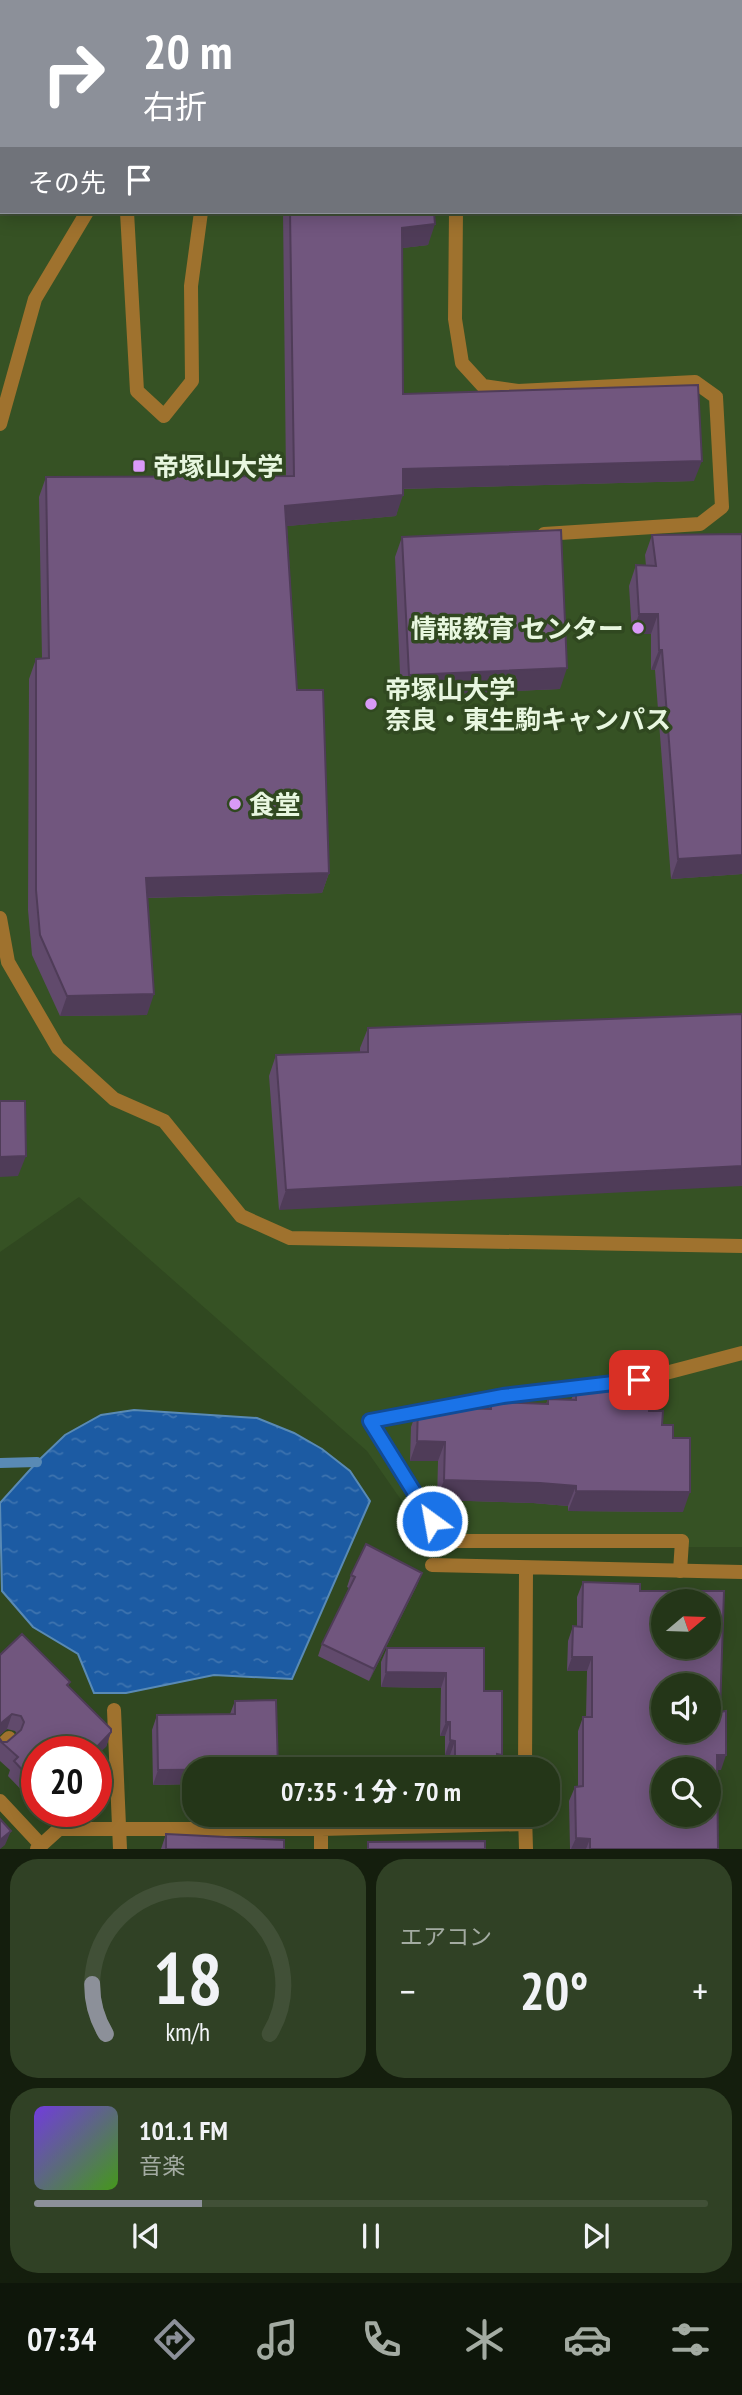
<!DOCTYPE html>
<html lang="ja">
<meta charset="utf-8">
<style>
body{margin:0;font-family:"PT Sans Narrow","Noto Sans JP",sans-serif;background:#304125;color:#f1f3f6;height:100vh;display:flex;flex-direction:column;font-size:26px;white-space:nowrap}
*{box-sizing:border-box;margin:0}
p{font-size:23px;color:#a3aba2}
.icon{flex:none;width:38px;height:38px;fill:none;stroke:currentColor;stroke-width:2;stroke-linecap:round;stroke-linejoin:round}
.map{position:relative;height:1849px;overflow:hidden}
.panel{display:flex;flex-direction:column;gap:10px;padding:10px;background:#141e0d;flex:1}
.panel>*{flex:none}
.guide{position:absolute;left:0px;top:0px;width:742px;height:214px;box-shadow:0 4px 18px #0003,0 0 0 2px #415037;background:#8c9099;color:#fff;overflow:hidden}
.needle{width:46px;rotate:71deg}
.fabs{position:absolute;left:651px;top:1589px;display:grid;gap:14px}
.fabs a{display:grid;place-items:center;width:70px;height:70px;border-radius:50%;background:#243618;box-shadow:0 4px 18px #0003,0 0 0 2px #415037;font-size:35px}
.speed{position:absolute;left:21px;top:1736px;display:flex;gap:14px;font-size:35px;font-weight:700;text-align:center}
.speed>*{display:grid;place-content:center;width:91px;height:91px;border-radius:50%;background:#243618;box-shadow:0 4px 18px #0003,0 0 0 2px #415037;line-height:1}
.speed .limit{border:10px solid #d22;background:#fff;color:#111}
.pin{position:absolute;display:grid;place-items:center;width:60px;height:60px;color:#fff;margin:-30px;border-radius:14px;box-shadow:0 4px 10px #0006}
.me{position:absolute;width:77px;margin:-38px;rotate:328deg;stroke-linejoin:round;filter:drop-shadow(0 0 5px #0008)}
.turn{display:flex;align-items:center;gap:24px;height:147px;padding:0 28px;font-size:32px}
.turn .icon{width:91px;height:91px;stroke-width:2.5}
.turn b{display:block;font-size:49px;line-height:60px}
.then{display:flex;align-items:center;height:66px;padding:0 28px;background:#0003;gap:14px;font-size:26px}
.big{font-size:52px;font-weight:800;line-height:1.1}
.panel .tile{flex:1;display:flex;flex-direction:column;justify-content:center;gap:10px;min-width:0;padding:0 24px;border-radius:28px;background:#304125}
.panel .dial{align-items:center;gap:0}
.dial svg{height:182px;overflow:visible;fill:none;stroke:#415037;stroke-width:7;stroke-linecap:round;text-anchor:middle}
.dial text{fill:#f1f3f6;stroke:none}
.song{display:flex;align-items:center;gap:21px}
.cover{width:84px;height:84px;border-radius:10px;background:linear-gradient(135deg,hsl(260 70% 55%),hsl(100 70% 35%))}
.played{height:7px;border-radius:4px;background:linear-gradient(90deg,#8c9099 25%,#415037 25%)}
.keys{display:flex;justify-content:space-around;direction:ltr}
.heat{display:flex;justify-content:space-between;align-items:center;font-size:38px;direction:ltr}
.panel .tiles{flex:1;display:grid;gap:10px;grid-template-columns:1fr 1fr}
.tile:last-child{grid-column:span 2}
.trip{position:absolute;left:182px;top:1757px;width:378px;height:70px;border-radius:28px;background:#243618;box-shadow:0 4px 18px #0003,0 0 0 2px #415037;font-weight:800;line-height:70px;text-align:center}
.dock{display:flex;height:112px;justify-content:space-around;align-items:center;background:#0e160a;color:#a3aba2}
.dock .icon{width:49px;height:49px}
.dock .selected{color:#8c9099}
.dock b{font-size:32px;color:#f1f3f6}
.map>svg:first-child{display:block}
</style>
<div class="map">
<svg width="742" height="1849" viewBox="0 0 742 1849">
<defs>
<pattern id="forest-firs" width="22" height="20" patternUnits="userSpaceOnUse" patternTransform="scale(1.75)"><rect width="22" height="20" fill="#497b22"/><path d="M5 1l3.5 6h-7zM16 11l3.5 6h-7z" fill="#476034"/></pattern>
<pattern id="water-ripples" width="26" height="14" patternUnits="userSpaceOnUse" patternTransform="scale(1.75)"><rect width="26" height="14" fill="#1c5ba3"/><path d="M2 4q2-2 4 0t4 0M15 11q2-2 4 0t4 0" fill="none" stroke="#3d73af"/></pattern>
</defs>
<rect width="100%" height="100%" fill="#304820"/>
<path fill="#365224" d="M196,0H532L534,2H195Z
M0,163L2,212H740V172L742,174V1547H434L367,1451L79,1197L0,1252Z"/>
<path fill="url(#forest-firs)" d="M0,0H214L2,2V134Z"/>
<path fill="url(#water-ripples)" stroke="#598ab5" stroke-width="2" d="M134,1410L257,1418L294,1433L322,1449L350,1471L370,1501L292,1679L214,1675L126,1693H94L78,1654L33,1627L2,1591L0,1503L37,1462L65,1435L101,1415Z"/>
<g fill="none" stroke-linecap="round" stroke-linejoin="round">
<path stroke="#598ab5" stroke-width="10" d="M0,1463L37,1462"/>
<path stroke="#9f722e" stroke-width="14" d="M259,2L261,0
M740,9L742,7
M127,212L137,391L164,416L192,381L191,286L201,212
M456,212L455,319L462,363L483,386L518,391L695,382L716,397L722,507L700,524L544,534
M0,424L35,299L87,212
M0,918L8,962L58,1048L114,1099L164,1121L241,1216L290,1238L742,1246
M680,1571L682,1541H445L371,1421L503,1396L639,1380L742,1353
M0,1747L9,1738
M0,1801L41,1845"/>
<path stroke="#9f722e" stroke-width="14" d="M432,1565L742,1572
M114,1710L120,1849
M525,1769L526,1569
M525,1815L526,1849
M321,1829V1849
M37,1849L59,1829H321L525,1824"/>
<path stroke="#c9903a" stroke-width="14" d="M579,0L581,2
M740,133L742,134"/>
</g>
<path fill="#614a6c" d="M283,212H434L428,245L402,248L403,394L694,481L403,489L396,516L287,526L297,690L329,873L322,893L148,898L147,1015L60,1016L32,955L28,910L29,679L36,659L42,658L39,497L46,477L286,476Z
M652,535L742,874L671,879L655,670H651V634H632L629,586L636,565L646,566L645,555Z
M402,537L560,689L401,696L395,557Z
M742,1014L279,1210L269,1076L276,1055L360,1052V1048L368,1028Z
M576,1388L649,1411L662,1425L673,1438L683,1512L568,1511V1506L533,1503L437,1500L438,1461H410L411,1427L418,1407L488,1409L491,1402L546,1404L548,1399L571,1400Z
M422,1573L417,1585L369,1681L318,1656L322,1644L349,1588L347,1587L351,1575Z
M583,1582L640,1591L720,1712L721,1770H717L718,1849H570L569,1801L575,1787H578V1731L583,1717H586L587,1671H567L568,1641L573,1626H577V1597Z
M387,1648L484,1691L497,1769H450V1755H445V1736H440L441,1688L381,1687V1662Z
M0,1655L70,1682L68,1686L111,1732L106,1747L37,1752V1797L32,1801L8,1776L10,1770L0,1761V1739L2,1742H7L17,1734L15,1731L7,1729L0,1735Z
M235,1701L278,1769H194V1784L153,1785L152,1730L157,1715L230,1714Z
M166,1834L284,1849H161Z"/>
<path fill="#4f3c58" d="M435,224L428,245L395,249L402,228Z
M702,461L694,481L396,489L403,469Z
M403,495L396,516L278,527L285,506Z
M639,614H658L651,634H632Z
M659,650H662L655,670H651Z
M567,668L560,689L401,696L409,675Z
M742,855V874L671,879L678,859Z
M329,873L322,893L139,898L146,878Z
M154,994L147,1015L60,1016L67,996Z
M26,1156L18,1176L0,1177V1157Z
M742,1166V1186L279,1210L286,1190Z
M417,1441L445,1442L438,1461H410Z
M444,1480L540,1483L576,1486L568,1506L533,1503L437,1500Z
M576,1491L690,1492L683,1512L568,1511Z
M422,1573L417,1585L369,1681L374,1669Z
M572,1657H592L587,1671H567Z
M386,1672L446,1673L441,1688L381,1687Z
M12,1714L7,1729L0,1735V1724Z
M446,1722H450L445,1736H440Z
M111,1732L106,1747L96,1756V1752H92Z
M450,1740L455,1741L450,1755H445Z
M497,1754L502,1755L497,1769H454L458,1758Z
M717,1755H726L721,1770H711Z
M158,1770H194V1784L153,1785Z
M37,1788V1797L32,1801Z
M11,1831L5,1845L0,1849V1840Z
M576,1838L590,1839L586,1849H571Z"/>
<path fill="#71567e" stroke="#4f3c58" stroke-width="2" fill-rule="evenodd" d="M290,212H434L435,224L402,228L403,394L698,385L702,461L403,469V495L285,506L297,690H323L329,873L146,878L154,994L67,996L40,935L36,890V659L49,658L46,477L294,476Z
M561,530L567,668L409,675L402,537Z
M742,534V855L678,859L662,650H659L658,614H639L636,565L656,566L652,535Z
M742,1014V1166L286,1190L276,1055L368,1052V1028Z
M0,1101H25L26,1156L0,1157Z
M576,1388H649V1411H663L662,1425H673V1438H690V1492L576,1491V1486L540,1483L444,1480L445,1442L417,1441L418,1407L491,1409V1402L548,1404V1399L576,1400Z
M366,1544L422,1573L374,1669L322,1644L355,1577L351,1575Z
M583,1582L640,1584V1591H724L720,1712L726,1711V1755H717L718,1849H590V1839L576,1838L575,1787L583,1786V1717H592V1657H572L573,1626L582,1627ZM663,1601H709V1647H663ZM663,1685H709V1731H663ZM663,1769H709V1815H663Z
M22,1634L70,1682L67,1685L111,1729V1732L92,1752H37V1786L14,1761L18,1757L0,1741V1739L2,1742H7L21,1730L24,1722L21,1716L12,1714L0,1724V1655Z
M387,1648H484V1691H502V1755L497,1754V1758H458L455,1756V1741L450,1740V1722H446V1673L386,1672Z
M276,1700L278,1769L158,1770L157,1715L235,1714V1701Z
M0,1819L11,1831L0,1840Z
M166,1834L284,1840V1849H166Z
M485,1841V1849H368V1842Z"/>
<g fill="none" stroke-linecap="round" stroke-linejoin="round">
<defs>
<path id="route" d="M432,1521L370,1421L503,1396L639,1380"/>
</defs>
<use href="#route" stroke="#114b97" stroke-width="18"/>
<use href="#route" stroke="#1a73e8" stroke-width="12"/>
</g>
<g fill="#d99af7" stroke="#304820" stroke-width="2.5">
<rect x="132" y="459" width="14" height="14" rx="3.5"/>
<circle cx="638" cy="628" r="7"/>
<circle cx="371" cy="704" r="7"/>
<circle cx="235" cy="804" r="7"/>
</g>
<g text-anchor="middle" dominant-baseline="central" stroke-width="7" stroke-linejoin="round" paint-order="stroke">
<g font-size="26" font-weight="bold" fill="#e8f7e0" stroke="#304820" text-anchor="start">
<text x="153" y="466">帝塚山大学</text>
<text x="624" y="628" text-anchor="end">情報教育 センター</text>
<text x="385" y="689">帝塚山大学<tspan x="385" dy="30">奈良・東生駒キャンパス</tspan></text>
<text x="249" y="804">食堂</text>
</g>
</g>
</svg>
<div class="fabs">
<a><svg class="needle" viewBox="-14 -14 28 28"><path d="M0-13l5 13h-10z" fill="#e53935"/><path d="M0 13l5-13h-10z" fill="#a3aba2"/></svg></a>
<a><svg class="icon" aria-label="sound" viewBox="0 0 24 24"><path d="M4 9h4l5-4v14l-5-4H4zM17 9q2 3 0 6"/></svg></a>
<a><svg class="icon" aria-label="search" viewBox="0 0 24 24"><circle cx="10" cy="10" r="6"/><path d="M15 15l6 6"/></svg></a>
</div>
<div class="speed"><div class="limit">20</div></div>
<div class="pin" style="left:639px;top:1380px;background:#d93025"><svg class="icon" aria-label="arrive" viewBox="0 0 24 24"><path d="M6 21V4h12l-3 4 3 4H6"/></svg></div>
<svg class="me" style="left:432px;top:1521px" viewBox="-20 -20 40 40"><circle r="17" fill="#1a73e8" stroke="#fff" stroke-width="3"/><path d="M0-11L8 9 0 5-8 9z" fill="#fff"/></svg>
<div class="trip">07:35 · 1 分 · 70 m</div>
<div class="guide">
<div class="turn"><svg class="icon" aria-label="right" viewBox="0 0 24 24"><path d="M7 20v-9h11M14 6l5 5-5 5"/></svg><div><b>20 m</b>右折</div></div>
<div class="then">その先<svg class="icon" aria-label="arrive" viewBox="0 0 24 24"><path d="M6 21V4h12l-3 4 3 4H6"/></svg></div>
</div>
</div>
<section class="panel">
<div class="tiles">
<div class="tile dial"><svg viewBox="0 0 100 80">
<path d="M14 69A42 42 0 1 1 86 69"/>
<path d="M14 69A42 42 0 0 1 8 47" stroke="#8c9099"/>
<text x="50" y="56" font-size="32" font-weight="700">18</text>
<text x="50" y="72" font-size="11">km/h</text>
</svg></div>
<div class="tile"><p>エアコン</p>
<div class="heat"><a>−</a><b class="big">20°</b><a>+</a></div>
</div>
<div class="tile">
<div class="song"><i class="cover"></i><div><b>101.1 FM</b><p>音楽</p></div></div>
<div class="played"></div>
<div class="keys"><svg class="icon" aria-label="previous" viewBox="0 0 24 24"><path d="M18 5L8 12l10 7zM5 5v14"/></svg><svg class="icon" aria-label="pause" viewBox="0 0 24 24"><path d="M8 5v14M16 5v14"/></svg><svg class="icon" aria-label="next" viewBox="0 0 24 24"><path d="M6 5l10 7-10 7zM19 5v14"/></svg></div>
</div>
</div>
</section>
<nav class="dock">
<b>07:34</b>
<svg class="icon selected" aria-label="directions" viewBox="0 0 24 24"><path d="M12 3l9 9-9 9-9-9zM9 14v-3h6M13 9l2 2-2 2"/></svg>
<svg class="icon" aria-label="music" viewBox="0 0 24 24"><path d="M9 18V5l10-2v13"/><circle cx="6" cy="18" r="3"/><circle cx="16" cy="16" r="3"/></svg>
<svg class="icon" aria-label="phone" viewBox="0 0 24 24"><path d="M5 4h4l2 5-3 2q2 4 5 5l2-3 5 2v4C11 20 4 13 5 4z"/></svg>
<svg class="icon" aria-label="climate" viewBox="0 0 24 24"><path d="M12 3v18M4 7l16 10M4 17L20 7"/></svg>
<svg class="icon" aria-label="car" viewBox="0 0 24 24"><path d="M5 17H2v-5l4-1 3-4h7l3 4 3 1v5h-3M9 17h6M6 11h13"/><circle cx="7" cy="17" r="2"/><circle cx="17" cy="17" r="2"/></svg>
<svg class="icon" aria-label="filters" viewBox="0 0 24 24"><path d="M4 7h16M4 17h16"/><circle cx="9" cy="7" r="2"/><circle cx="15" cy="17" r="2"/></svg>
</nav>
